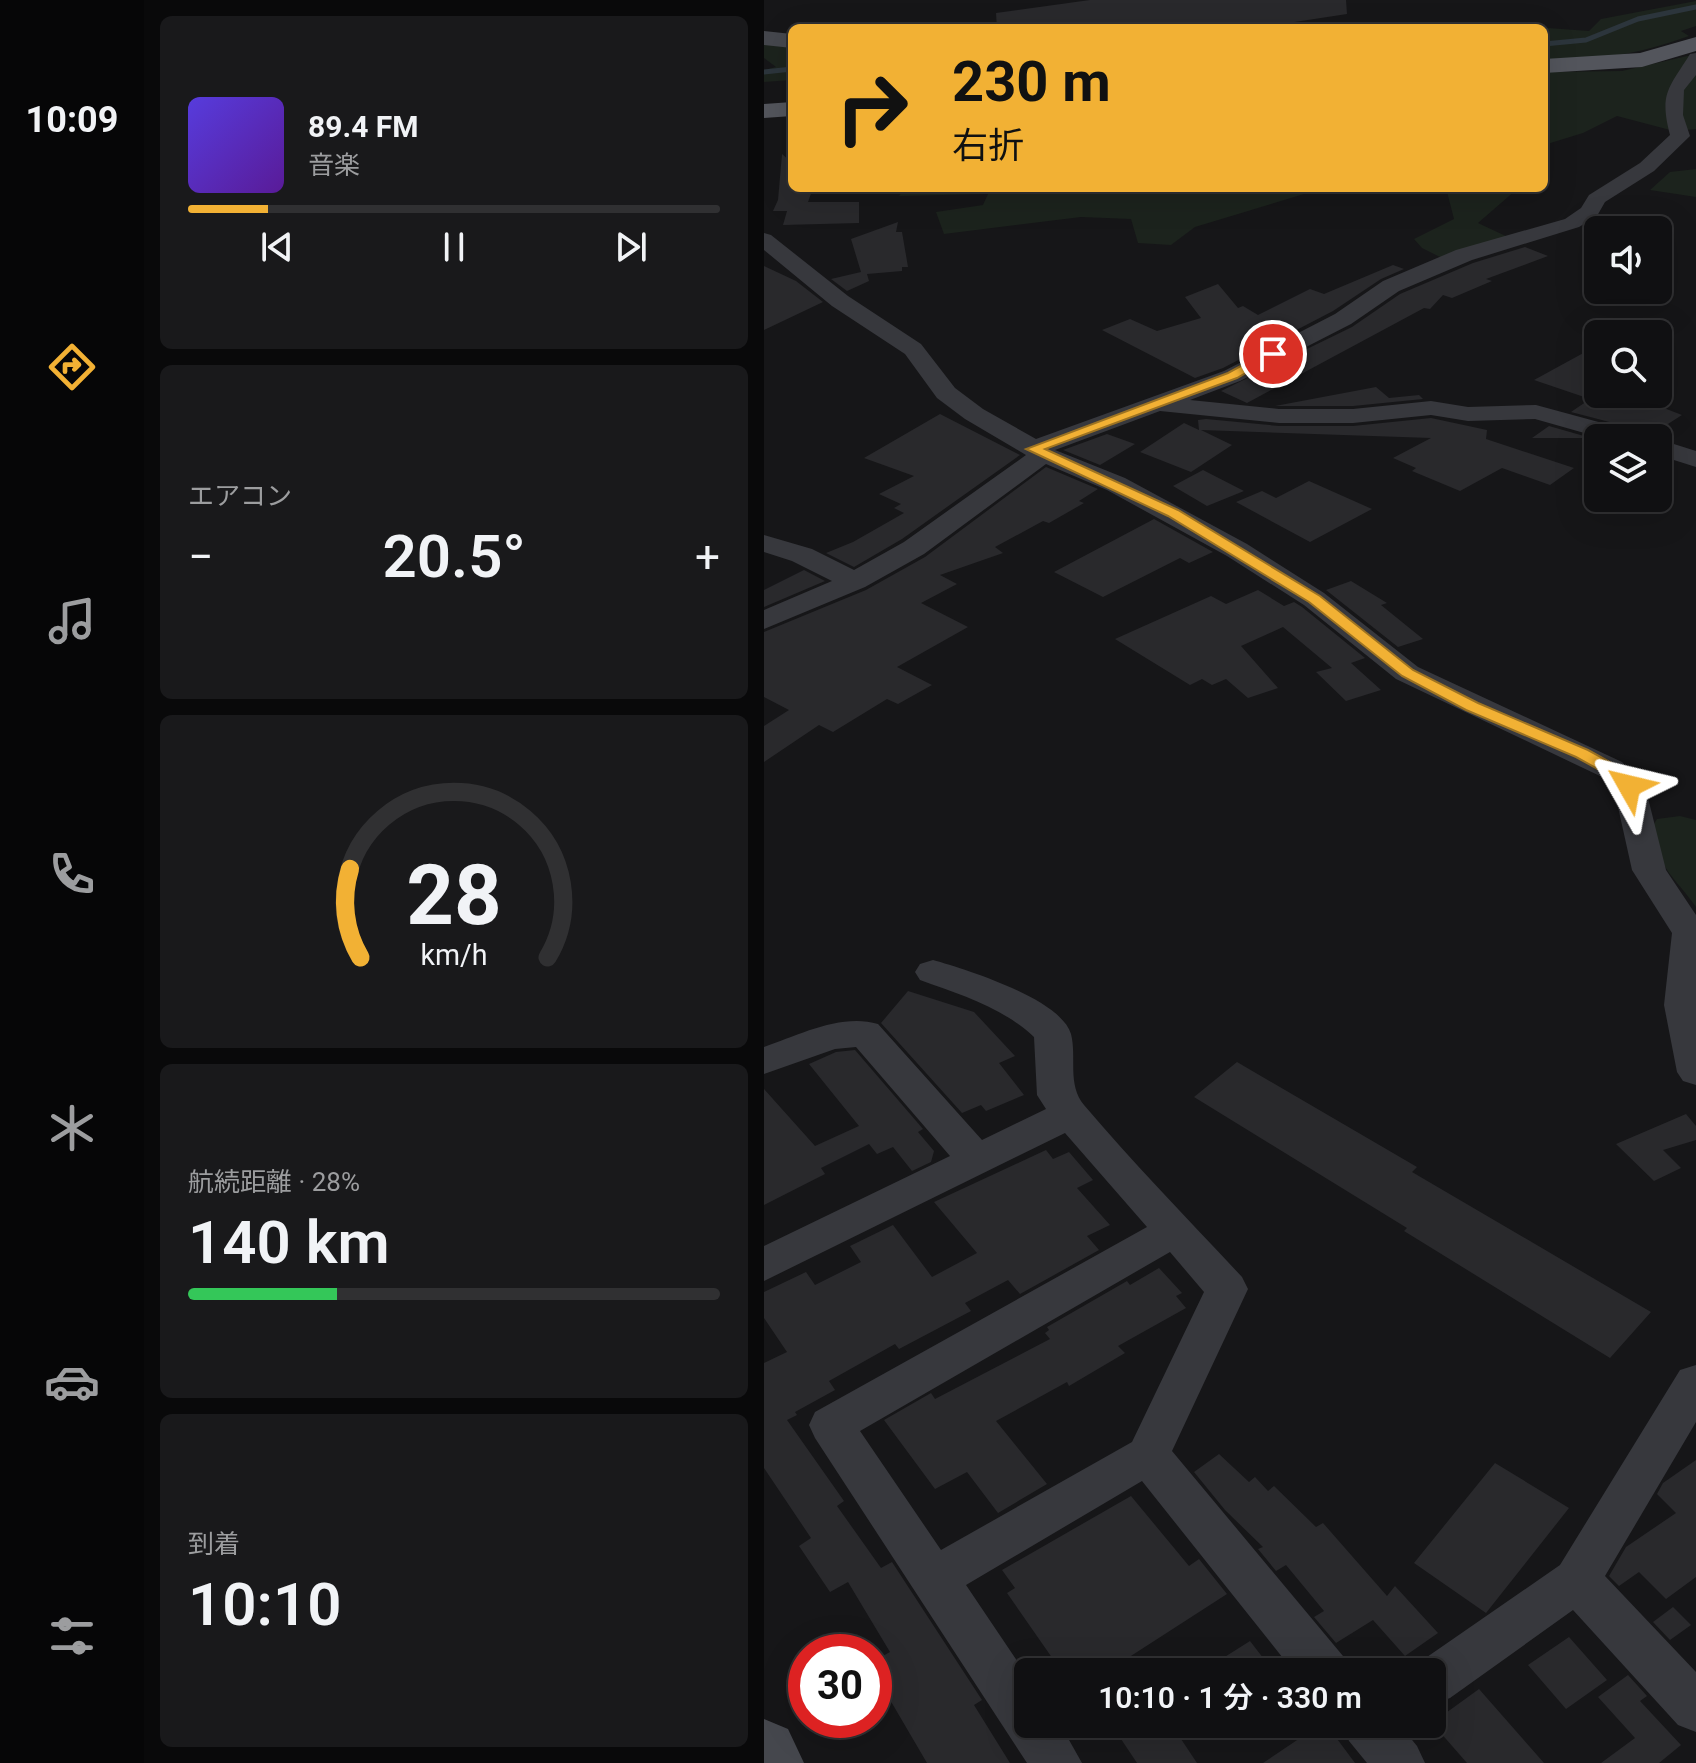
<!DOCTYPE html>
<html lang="ja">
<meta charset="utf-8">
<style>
body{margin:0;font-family:Roboto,"Noto Sans JP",sans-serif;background:#19191b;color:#f1f3f6;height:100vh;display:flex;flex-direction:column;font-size:30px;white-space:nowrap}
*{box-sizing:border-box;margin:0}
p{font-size:26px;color:#9c9d9f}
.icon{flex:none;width:44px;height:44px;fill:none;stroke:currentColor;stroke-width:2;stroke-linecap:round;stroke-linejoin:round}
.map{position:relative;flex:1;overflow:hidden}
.side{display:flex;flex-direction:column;gap:16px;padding:16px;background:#09090a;width:620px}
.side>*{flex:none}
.hud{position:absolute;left:24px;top:24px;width:760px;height:168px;border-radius:12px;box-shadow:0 8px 32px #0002,0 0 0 2px #303032;background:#f2b134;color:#111;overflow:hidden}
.fabs{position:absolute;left:820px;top:216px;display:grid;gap:16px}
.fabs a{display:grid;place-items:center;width:88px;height:88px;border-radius:12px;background:#101012;box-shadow:0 8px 32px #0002,0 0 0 2px #303032;font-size:40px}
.speed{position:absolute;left:24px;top:1634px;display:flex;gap:16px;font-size:40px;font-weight:700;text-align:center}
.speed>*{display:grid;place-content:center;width:104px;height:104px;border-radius:50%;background:#101012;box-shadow:0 8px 32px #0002,0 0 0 2px #303032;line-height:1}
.speed .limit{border:12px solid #d22;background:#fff;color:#111}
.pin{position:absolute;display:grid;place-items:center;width:68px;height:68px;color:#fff;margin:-34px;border:4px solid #fff;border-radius:50%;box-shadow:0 2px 8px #0007}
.me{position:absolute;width:88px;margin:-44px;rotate:307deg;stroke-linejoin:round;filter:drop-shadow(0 0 6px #0008)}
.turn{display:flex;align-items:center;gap:28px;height:168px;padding:0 32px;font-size:36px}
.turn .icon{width:104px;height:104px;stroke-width:2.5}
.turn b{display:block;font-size:56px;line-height:68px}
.big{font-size:60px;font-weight:600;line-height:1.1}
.side .tile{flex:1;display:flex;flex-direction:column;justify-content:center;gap:12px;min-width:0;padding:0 28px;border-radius:12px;background:#19191b}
.side .dial{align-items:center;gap:0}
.dial svg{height:208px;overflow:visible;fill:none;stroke:#303032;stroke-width:7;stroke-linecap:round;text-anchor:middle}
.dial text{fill:#f1f3f6;stroke:none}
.song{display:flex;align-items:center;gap:24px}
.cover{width:96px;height:96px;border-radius:12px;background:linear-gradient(135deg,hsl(250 70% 55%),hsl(270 70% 35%))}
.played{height:8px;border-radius:4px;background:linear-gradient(90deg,#f2b134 15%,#303032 15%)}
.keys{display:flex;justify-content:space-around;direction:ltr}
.heat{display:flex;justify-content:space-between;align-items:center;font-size:44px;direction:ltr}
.charge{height:12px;border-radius:6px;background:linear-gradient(90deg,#34c759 28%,#303032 0)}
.trip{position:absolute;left:250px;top:1658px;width:432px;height:80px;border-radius:12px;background:#101012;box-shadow:0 8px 32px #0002,0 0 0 2px #303032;font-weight:600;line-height:80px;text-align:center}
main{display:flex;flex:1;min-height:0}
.tabs{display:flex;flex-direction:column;width:144px;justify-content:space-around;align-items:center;background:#060607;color:#9c9d9f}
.tabs .icon{width:56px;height:56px}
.tabs .active{color:#f2b134}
.tabs b{font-size:36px;color:#f1f3f6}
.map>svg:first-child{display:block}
</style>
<main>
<nav class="tabs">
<b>10:09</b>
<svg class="icon active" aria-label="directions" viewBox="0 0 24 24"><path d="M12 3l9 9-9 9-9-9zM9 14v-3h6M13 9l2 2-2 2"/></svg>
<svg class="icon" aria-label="music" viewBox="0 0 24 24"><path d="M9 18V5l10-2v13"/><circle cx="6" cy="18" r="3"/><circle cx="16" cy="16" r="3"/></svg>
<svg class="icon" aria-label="phone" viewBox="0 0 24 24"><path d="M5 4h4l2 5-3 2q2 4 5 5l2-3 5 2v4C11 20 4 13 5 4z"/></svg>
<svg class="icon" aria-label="climate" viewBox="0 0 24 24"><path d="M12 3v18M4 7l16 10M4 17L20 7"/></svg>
<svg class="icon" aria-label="car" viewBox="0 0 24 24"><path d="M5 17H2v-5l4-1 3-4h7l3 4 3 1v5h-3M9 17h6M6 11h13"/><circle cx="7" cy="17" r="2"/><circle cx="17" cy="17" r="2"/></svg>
<svg class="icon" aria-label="filters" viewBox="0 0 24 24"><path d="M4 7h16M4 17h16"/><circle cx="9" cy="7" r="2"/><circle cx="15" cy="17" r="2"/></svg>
</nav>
<section class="side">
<div class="tile">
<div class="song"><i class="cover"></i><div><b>89.4 FM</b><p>音楽</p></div></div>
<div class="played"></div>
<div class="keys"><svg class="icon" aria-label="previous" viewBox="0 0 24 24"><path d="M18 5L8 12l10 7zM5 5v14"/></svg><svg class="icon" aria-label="pause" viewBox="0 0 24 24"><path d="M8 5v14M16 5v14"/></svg><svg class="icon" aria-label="next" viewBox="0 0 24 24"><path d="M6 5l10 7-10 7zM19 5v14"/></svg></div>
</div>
<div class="tile"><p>エアコン</p>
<div class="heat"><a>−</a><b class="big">20.5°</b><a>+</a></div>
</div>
<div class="tile dial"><svg viewBox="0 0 100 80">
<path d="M14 69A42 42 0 1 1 86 69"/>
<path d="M14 69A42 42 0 0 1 10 35" stroke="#f2b134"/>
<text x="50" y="56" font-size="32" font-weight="700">28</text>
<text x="50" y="72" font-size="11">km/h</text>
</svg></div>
<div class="tile"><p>航続距離 · 28%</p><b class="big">140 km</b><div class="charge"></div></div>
<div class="tile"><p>到着</p><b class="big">10:10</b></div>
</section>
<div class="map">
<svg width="932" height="1763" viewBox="0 0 932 1763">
<rect width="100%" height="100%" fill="#161618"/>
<path fill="#1c231d" d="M932,1V26L917,31L925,36C869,56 839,59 780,59V28H634L716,23L825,31L837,19Z
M0,43L28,46V80L0,82V70L12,67L0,58Z
M932,54V129L910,131L853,116L819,133L780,145V72L858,71Z
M932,169V197L886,190L906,172Z
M141,188H549L540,194L431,227L407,245L374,243L367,219L317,217L180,234L172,212L219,205L224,194L135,196Z
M682,188L752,190L714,223L746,238L678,258L658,248L650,239L690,219Z
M916,816L932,820V907C909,875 897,872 887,829L893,819Z"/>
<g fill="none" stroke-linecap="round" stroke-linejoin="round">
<path stroke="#2c353c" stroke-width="5" d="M780,44L822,40L874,19L932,7
M0,72L28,69"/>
</g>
<path fill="#29292c" d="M326,0H582L583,14L491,28L476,25L453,28H233L232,13Z
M18,154L28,163V188H49L44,202H95V223L19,225L23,211H9L14,200Z
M134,222L132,232H138L144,267H138V271L103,274L105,281L83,291L67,279L97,272L87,239Z
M761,247L784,256L722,279L728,281L688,298L679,295L666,309L660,308L483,403L457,391L588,327L636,294L709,263Z
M629,265L640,269L617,279L569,311L459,368L431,378L338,330L366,319L393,331L437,318L421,297L454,284L474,308L479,306L494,315L546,289L560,294Z
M0,266L32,281L59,302L0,330Z
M834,345V394L867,402L874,398L918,415L882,438L876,430L807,412L826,399L770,380Z
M612,387L625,398L655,395L659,399L589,406H511Z
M176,414L256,455L138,539L90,567L62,553L89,542L140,513L130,508L137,504L115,494L150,476L100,458Z
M667,418L723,430L722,439L810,468L786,485L738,468L696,491L648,471L652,468L629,458L667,438L437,430L468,445L427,472L376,452L420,423L435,430L434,420L442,419L515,426H589Z
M785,426L827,438H768Z
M343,434L371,444L336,465L299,450Z
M282,467L334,489L315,501L320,503L285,523L279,521L231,547L239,553L176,575L193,584L157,603L204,627L133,667L168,685L134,704L123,699L69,732L55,725L0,762V726L25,710L0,697V632L102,590L161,557Z
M439,470L480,491L443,506L409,486Z
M545,481L608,509L546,542L472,502L498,491L512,498Z
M390,519L449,552L425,563L416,558L339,597L290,572Z
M40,570L61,581L0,607V590Z
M587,581L623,603L617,605L659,639L634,647L562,590Z
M494,590L520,606L530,602L538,607L601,658L587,663L617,690L582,701L552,672L568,668L519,627L477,646L514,688L484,698L462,679L448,685L438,679L426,685L351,639L447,596L462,604Z
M144,991L210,1012L251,1056L235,1063L260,1095L222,1111L217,1105L198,1113L117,1023Z
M91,1050L159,1129L154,1132L170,1151L167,1162L148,1171L129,1147L113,1154L105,1144L57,1168L61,1174L0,1205V1089L51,1146L95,1126L45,1064L72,1052Z
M473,1062L653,1167L648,1172L887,1312L846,1358L640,1231L643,1228L430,1097Z
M922,1114L932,1126V1140L899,1150L917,1168L890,1181L852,1144Z
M282,1150L289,1159L305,1152L329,1180L313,1188L346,1225L323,1236L335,1250L256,1294L244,1280L201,1303L207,1311L135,1349L131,1344L65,1381L71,1390L31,1412L33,1415L23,1420L80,1501L73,1506L117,1568L128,1562L218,1700L210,1705L246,1763H163L122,1693L110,1700V1661L126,1652L84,1582L66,1592L35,1546L47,1538L0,1468V1363L23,1352L0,1318V1292L42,1272L51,1285L97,1262L86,1246L129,1225L168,1277L213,1253L170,1202Z
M395,1268L418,1293L412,1296L422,1308L354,1346L361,1353L305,1386L303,1382L232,1421L283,1484L234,1513L203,1472L171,1489L120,1420L167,1393L171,1399L286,1339L281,1333L285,1330L283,1327L363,1281L366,1285Z
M455,1454L485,1482L491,1477L504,1491L510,1486L552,1527L559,1523L623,1596L631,1586L674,1633L641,1656L609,1620L572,1643L550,1617L560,1611L522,1565L512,1571L494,1549L499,1547L461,1510L430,1472Z
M932,1460V1577L902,1599L875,1572L855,1586L845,1576L862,1547L912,1513L893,1494L899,1483Z
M731,1463L805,1508L722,1613L650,1563Z
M367,1496L425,1566L435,1559L463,1594L356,1663L363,1672H298L243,1593L251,1588L238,1570Z
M909,1607L927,1625L906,1640L889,1622Z
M805,1637L843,1680L802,1709L764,1665Z
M486,1641L510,1672H437Z
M864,1675L883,1696L876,1701L917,1745L895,1763H837L871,1738L834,1697Z
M715,1689L780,1763H703L668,1723Z
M347,1724H407L433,1763H373Z
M557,1724H562L591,1763H499Z"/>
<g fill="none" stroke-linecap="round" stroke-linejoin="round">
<path fill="#37383d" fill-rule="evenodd" d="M932,53V75L920,90L919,115L926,136L890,171L841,202L833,216L815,227L708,260L635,291L587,324L476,381L426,400L515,409H589L667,401L704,407L772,405L875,433L879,438H838L771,419L704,421L667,415L589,423H515L396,411L291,450L361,478L483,544L560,593L654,667L858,762L881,786L902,870L932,915V1085L919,1081L913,1072L900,1005L908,933L868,870L850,789L836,776L632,679L540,605L463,556L343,490L282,464L160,554L101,587L0,629V610L68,581L28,561L0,552V535L48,549L90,570L140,542L262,455L201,419L173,398L141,354L68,306L0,250V233L7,235L84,296L157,344L191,388L219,409L272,439L460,371L571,314L619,281L692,250L801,219L817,208L825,195L876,163L906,135C895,93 905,88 926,54Z
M894,439L932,451V467L894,455Z
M169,960C201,969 297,999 307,1034C313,1058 303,1084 320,1105C370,1164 425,1220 478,1277L484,1289L408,1451L579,1656L586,1672H530L378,1481L202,1585L264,1677V1724H296L318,1763H263L51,1438L45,1425L51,1412L383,1227L301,1133L0,1281V1246L186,1156L92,1047L71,1049L0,1074V1047C35,1035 77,1013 114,1024L218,1140L282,1109L273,1095L270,1037C238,1007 197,995 156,980L151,972L156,964ZM406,1252L440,1292L368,1442L177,1550L96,1431Z
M932,1365V1422L841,1576L932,1672V1732L914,1725L809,1610L686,1698L668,1705V1672H647L650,1666L796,1565L916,1370Z
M578,1724H635L653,1746L661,1763H603L585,1741Z"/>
<path fill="#45474d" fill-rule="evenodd" d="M0,31L28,34V48L0,45Z
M0,1719L24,1729L40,1763H0Z"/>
<path fill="#53555c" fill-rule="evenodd" d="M932,37V51L878,67L780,73V59L876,53Z
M28,102V116L0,118V104Z"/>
</g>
<path fill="#f2b134" stroke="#9d7322" stroke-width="2" d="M504,351L515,354L473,378L281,449L414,510L556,596L649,670L714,703L824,750L853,766L873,786L871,789H859L841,773L812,757L702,710L638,676L545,602L404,516L262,449L464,373Z"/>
</svg>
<div class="fabs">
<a><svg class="icon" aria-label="sound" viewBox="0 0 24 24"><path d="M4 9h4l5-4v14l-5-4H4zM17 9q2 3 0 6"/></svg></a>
<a><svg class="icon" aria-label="search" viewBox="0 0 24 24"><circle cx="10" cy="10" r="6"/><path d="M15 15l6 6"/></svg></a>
<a><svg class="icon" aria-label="layers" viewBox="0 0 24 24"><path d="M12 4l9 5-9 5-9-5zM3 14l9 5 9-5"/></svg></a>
</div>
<div class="speed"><div class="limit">30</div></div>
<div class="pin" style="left:509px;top:354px;background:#d93025"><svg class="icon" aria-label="arrive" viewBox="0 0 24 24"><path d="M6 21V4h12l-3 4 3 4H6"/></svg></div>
<svg class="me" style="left:865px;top:786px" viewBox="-20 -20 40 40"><path d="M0-17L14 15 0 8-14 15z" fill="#f2b134" stroke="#fff" stroke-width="4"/></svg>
<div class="trip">10:10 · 1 分 · 330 m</div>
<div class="hud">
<div class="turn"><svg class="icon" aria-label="right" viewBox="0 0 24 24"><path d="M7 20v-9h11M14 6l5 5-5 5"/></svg><div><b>230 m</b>右折</div></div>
</div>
</div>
</main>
